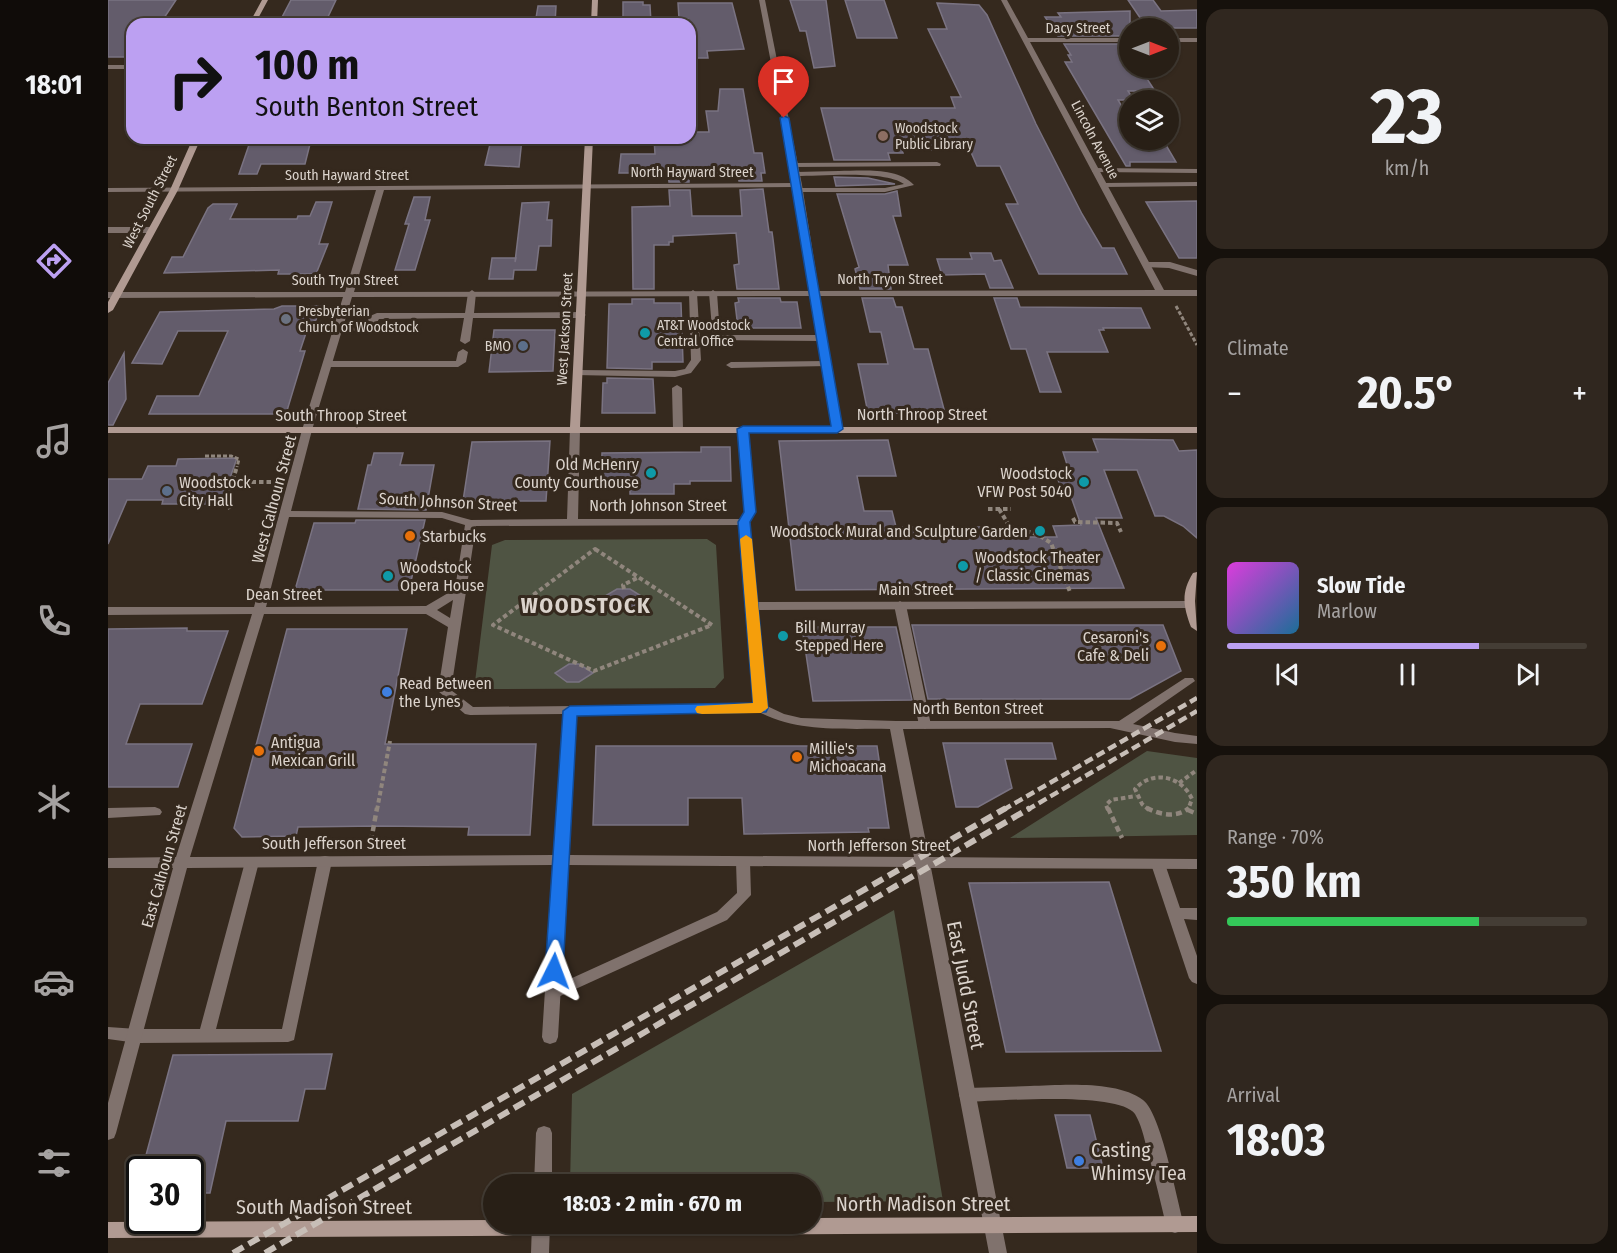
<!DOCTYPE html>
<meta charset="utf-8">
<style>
body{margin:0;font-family:"Fira Sans Condensed",sans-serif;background:#30271f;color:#f1f3f6;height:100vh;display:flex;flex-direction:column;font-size:22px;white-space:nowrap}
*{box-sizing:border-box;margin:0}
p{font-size:20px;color:#a5a2a1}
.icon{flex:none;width:33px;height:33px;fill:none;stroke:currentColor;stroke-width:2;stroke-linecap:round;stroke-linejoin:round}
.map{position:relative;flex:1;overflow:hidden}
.panel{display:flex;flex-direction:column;gap:9px;padding:9px;background:#16110c;width:420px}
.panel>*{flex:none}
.banner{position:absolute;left:18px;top:18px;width:570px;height:126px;border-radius:18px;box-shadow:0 2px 4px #0004,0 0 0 2px #443d35;background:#bca0f2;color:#111;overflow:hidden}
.needle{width:39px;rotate:90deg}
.controls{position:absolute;left:1011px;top:18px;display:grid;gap:12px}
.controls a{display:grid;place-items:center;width:60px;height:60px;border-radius:50%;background:#281f16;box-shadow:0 2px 4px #0004,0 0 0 2px #443d35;font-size:30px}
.speed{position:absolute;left:18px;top:1156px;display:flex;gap:12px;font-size:30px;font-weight:700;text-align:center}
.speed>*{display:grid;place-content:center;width:78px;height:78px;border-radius:50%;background:#281f16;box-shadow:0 2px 4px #0004,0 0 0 2px #443d35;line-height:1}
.speed .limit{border:3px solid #111;border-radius:9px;background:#fff;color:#111}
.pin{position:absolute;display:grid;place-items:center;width:51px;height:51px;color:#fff;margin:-62px -26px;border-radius:50% 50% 50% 0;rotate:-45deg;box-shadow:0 0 6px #0007}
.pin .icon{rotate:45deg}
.me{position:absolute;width:66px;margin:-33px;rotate:3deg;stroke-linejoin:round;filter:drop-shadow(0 0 4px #0008)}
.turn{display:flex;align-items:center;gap:21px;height:126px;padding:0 30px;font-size:27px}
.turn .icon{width:78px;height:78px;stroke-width:2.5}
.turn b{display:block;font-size:42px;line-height:51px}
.big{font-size:45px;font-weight:700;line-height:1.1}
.panel .card{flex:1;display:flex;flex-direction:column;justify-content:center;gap:9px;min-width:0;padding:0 21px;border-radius:18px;background:#30271f}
.panel .dial{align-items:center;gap:0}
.dial b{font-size:78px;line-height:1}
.song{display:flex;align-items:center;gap:18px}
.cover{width:72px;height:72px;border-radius:9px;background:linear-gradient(135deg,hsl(300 70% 55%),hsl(200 70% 35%))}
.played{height:6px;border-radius:3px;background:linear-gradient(90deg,#bca0f2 70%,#443d35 70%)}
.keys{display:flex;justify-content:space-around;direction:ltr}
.heat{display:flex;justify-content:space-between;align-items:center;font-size:33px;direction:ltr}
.charge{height:9px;border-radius:4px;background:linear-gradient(90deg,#34c759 70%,#443d35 0)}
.trip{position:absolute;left:375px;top:1174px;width:339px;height:60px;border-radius:30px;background:#281f16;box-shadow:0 2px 4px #0004,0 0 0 2px #443d35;font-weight:700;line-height:60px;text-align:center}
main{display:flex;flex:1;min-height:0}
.tabs{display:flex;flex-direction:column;width:108px;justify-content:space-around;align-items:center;background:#100c09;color:#a5a2a1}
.tabs .icon{width:42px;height:42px}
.tabs .active{color:#bca0f2}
.tabs b{font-size:27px;color:#f1f3f6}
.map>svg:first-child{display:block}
</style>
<main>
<nav class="tabs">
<b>18:01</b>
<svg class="icon active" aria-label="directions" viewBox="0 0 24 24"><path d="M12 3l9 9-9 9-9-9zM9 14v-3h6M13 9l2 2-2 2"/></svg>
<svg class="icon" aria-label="music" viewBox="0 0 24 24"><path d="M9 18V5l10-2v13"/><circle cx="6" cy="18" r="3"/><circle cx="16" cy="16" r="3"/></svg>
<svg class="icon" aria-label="phone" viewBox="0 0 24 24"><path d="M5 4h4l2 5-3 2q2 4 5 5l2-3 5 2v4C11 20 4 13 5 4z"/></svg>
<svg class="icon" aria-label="climate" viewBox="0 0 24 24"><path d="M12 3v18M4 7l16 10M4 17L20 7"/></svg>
<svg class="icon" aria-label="car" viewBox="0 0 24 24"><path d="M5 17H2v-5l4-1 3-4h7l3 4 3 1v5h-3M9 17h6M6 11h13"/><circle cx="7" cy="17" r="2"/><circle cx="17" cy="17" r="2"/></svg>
<svg class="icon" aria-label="filters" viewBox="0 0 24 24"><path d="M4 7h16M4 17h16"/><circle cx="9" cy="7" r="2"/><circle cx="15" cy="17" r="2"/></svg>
</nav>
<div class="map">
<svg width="1089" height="1253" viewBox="0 0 1089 1253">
<rect width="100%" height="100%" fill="#35291e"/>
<path fill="#4f5443" d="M599,539L608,545L616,678L607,688L378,689L367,682L384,545L397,540Z
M1039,751L1089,758V835L902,838Z
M786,910L835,1201L704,1202V1185H462L464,1094Z"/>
<path fill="#635c6b" stroke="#7a7382" stroke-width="1.5" d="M0,0H68L52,24H24V57H0Z
M183,0H228L218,21H172Z
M682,0H718L727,66L706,68L698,31H692Z
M737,0H776L789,38H749Z
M1020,0H1045L1053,11L1089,10V28H1039Z
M515,2H535V5H542L543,23L515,24Z
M570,3H624L636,49L599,51L600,58H584L582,24L580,19H571Z
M829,3L871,5L879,15L928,124L974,214L994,248H1006L1019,274H931L898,204H910L892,166H869L862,150H794L795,153H780L782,160H726L713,108H847L843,97H853L820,29H839Z
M430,6H448L447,24H427Z
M1022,11V36H950L937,17H953L950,13Z
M956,44H1022V68H1032L1047,91H1020L1026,100H1010L1022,120V140H1055L1068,162H1022V166H1018L957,62H964L960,55H963Z
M612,89H635L646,153H654L657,173H653L654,181H631L630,173H581V182H561L560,173H511L513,154H547L546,138H582V132H601L598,111H610Z
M414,139L411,167L377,165L383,140Z
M203,140L197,164H153L149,174H131L142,142Z
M726,177L760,178L787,184L728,186Z
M655,189L661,232H664L665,239L671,289H629L626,265L631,264L628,233L565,236V242H561V245H546V289H525L524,207L562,206L561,190H582L584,216H634L632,190Z
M789,191L793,216H785L800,265H780L783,289H752L747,269L751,267L729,194H777Z
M306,197H322L317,220H322L307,270H287L301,224H297Z
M1089,201V258H1071L1038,202Z
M208,202H224L211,244H220L208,274H170L171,270L56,273L64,257H75L100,208L105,204H129L122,219H189L190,216H202Z
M441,202L439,220H444L443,246H431L428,270H406L405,279H381L384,258H408L407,262L414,203Z
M862,253H883L886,261L893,260L905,288H882L877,274L834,275L829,259H864Z
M630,298H672L673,302H689L693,328H630L627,303L631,302Z
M754,298H785L788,307H794L806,349H820L837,413H760L750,364H780L773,332H762Z
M886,298H909L912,307L1033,308L1042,328H995L996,330H991L1000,352H939L953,392H932L918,349H903Z
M524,299H546V303H573L575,362H544V369L499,368L501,304H524Z
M174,306H213L208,320L201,324L192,351H197L178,414H41L49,396H91L120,331H70L54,364L24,363L52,312L166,309Z
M386,330H447L445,371L381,372Z
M16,353L18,399L5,425H0V383Z
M499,378L545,379L547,413H494L495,383H499Z
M985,439L1065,440L1071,451L1089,450V538L1075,526L1056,516H1047L1029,470H996L1014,518H988L1016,588L688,590L671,441L780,440L788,476H749L756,511H784L788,527H887L889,534H905L906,537H949L945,526L973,525L961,491H954L948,474H962L955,452H990Z
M442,441L438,501H355L364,442Z
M593,447H622L623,481H582V484H566V494H522V484H493L494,453L593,452Z
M266,453H295L292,465H326L318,510L250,509L260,465H263Z
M129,458L113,504H54L55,500H19L0,544V479H34L40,466H68L70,459Z
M248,520H317L301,590H187L206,523H247Z
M509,589H522L538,599L522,608L509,609L492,599Z
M804,625H1055L1073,671L1022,699H820Z
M694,627H788L804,700L705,701Z
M79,628V631H120L94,704H32L18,744H84L70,787H0V629Z
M179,629H299L277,744H428L422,835H360L361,827L271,826L190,827L188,836L134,837L126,828Z
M461,664H471L485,673L471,682H459L447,673Z
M835,743H944L948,759H897L904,788L870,807H848Z
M488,746H769L781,828H760L761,832L636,834L634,798H580V825H485Z
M1001,882L1053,1051L898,1052L861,883Z
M224,1054L217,1089H197L190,1121H118L102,1193H82V1170H34L65,1055Z
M947,1115H982L995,1168H959Z"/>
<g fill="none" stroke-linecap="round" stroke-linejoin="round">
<path stroke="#90867d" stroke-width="3" stroke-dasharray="4 2" stroke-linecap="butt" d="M1068,306L1089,345
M199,330L213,322
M200,330H217
M97,456H123L131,459L129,467"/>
<path stroke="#90867d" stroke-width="4" stroke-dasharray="4.5 3" stroke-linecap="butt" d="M121,482H164
M122,509L119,501L129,466
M880,509H903
M891,509L902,527L929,534L943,543L962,592
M965,518L967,522L1009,523L1013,532
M487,549L604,625L486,671L385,625Z
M516,589L515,585L531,577
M1071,783L1089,770
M269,810L282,741
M1000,810L998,805L1003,800L1028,796
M1041,810L1034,804L1027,789C1044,770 1073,775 1084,799L1080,810"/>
<path stroke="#90867d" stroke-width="4.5" stroke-dasharray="6 4" stroke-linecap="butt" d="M1000,808L1014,838
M1039,808C1052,815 1069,818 1081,808
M1080,810L1089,814
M263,841L269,808"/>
<path fill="#80726d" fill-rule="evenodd" d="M829,162L833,164L832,166L686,167L682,165L686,163Z
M984,168L1089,169V173L987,172H984Z
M731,171C754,171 789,167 806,185L777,192H691L687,190L691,188H777L796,184C777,170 713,176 688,176L684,174L688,172Z
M1089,182V186L996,187L992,185L996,183Z
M0,227H44L48,230L44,233H0Z
M1038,262H1062L1089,270V276L1061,268L1035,267V263Z
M364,290L368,293L366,313L473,312L478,315L473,318H365L362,341L357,344L352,341L356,318L271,319L265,329L262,330L231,331L226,328L231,325L258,324L262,316L269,313H357L360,293Z
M585,290L589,293L593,360L583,373L567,377L467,375L465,373L470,370L567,371L577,369L583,360L581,293Z
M605,290L609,293L612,335H714L719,338L714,341L605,340L601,293Z
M355,349L360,352L358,362L350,367H220L215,364L220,361H348L350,352Z
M718,361L723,364L721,366L623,368L618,365L623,362Z
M569,385L574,388L575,429L570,432L565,429L564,388Z
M792,601L798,605L823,725L817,729L811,725L786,605Z
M47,807L52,809L54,812L52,815L0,818V808Z
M217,856L222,857L224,861L186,1040L180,1042L29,1043L0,1039V1027L29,1029H92L137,862L139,858L144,857L149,858L151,862L108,1029H174L210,861L212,857Z
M635,857L640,858L642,862L643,895L619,920L450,997L445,999L440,997L437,993L440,989L609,912L629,893L628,862L630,858Z
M1050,859L1055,860L1057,864L1072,908H1089V920L1076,919L1089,956V984L1084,982L1081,978L1043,864L1045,860Z
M922,1086C953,1085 1009,1080 1035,1100C1053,1113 1069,1200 1076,1225L1073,1231L1067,1233L1061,1231L1058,1225C1052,1200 1046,1174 1039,1149C1036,1137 1033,1124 1027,1114C1011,1091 888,1101 859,1102L853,1100L851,1095L853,1090L859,1088Z"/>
<path fill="#80726d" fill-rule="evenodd" d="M651,0H657L694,185L711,291L1047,290L893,0H899L920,38H1022V42H922L1056,290H1089V296H712L734,429L729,432L724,429L703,296L244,297L204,430L183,511L334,512L363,520L459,519L462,429L467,426L472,429L470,519H632L637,512L630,429L635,426L640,429L647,512L642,522L649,602L1084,601L1086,604L1084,607L1080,608L650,610L659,706L676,714L693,718L788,721H1011L1077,678H1085L1087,681L1025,724L1067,733L1089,736V744L1067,742L1002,728L795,729L821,857L1089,859V869L823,868L899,1253H881L808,867L460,865L450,1037L448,1042L442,1044L436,1042L434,1037L445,865L79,868L8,1133L6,1138L0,1140V1103L65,868H0V858L68,857L144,614L0,615V607H146L194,430L235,297L0,298V292H237L268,190L0,192V188L686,183ZM686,187L702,291L246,292L276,190ZM181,517L334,518L357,525L347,589L318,606L158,607ZM631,525L646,704L365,707L343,690L368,526ZM345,600L342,618L329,610ZM156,614H318L340,627L330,691L357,714L362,715L455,714L446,855L82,857ZM651,712C691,733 738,728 782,729L806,857L460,855L468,714Z
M1060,38H1089V42H1060Z
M0,65H24V69H0Z
M436,1126L442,1128L444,1133V1185H426L428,1133L430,1128Z
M424,1224H442L441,1253H423Z"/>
<path fill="#b09a92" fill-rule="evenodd" d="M154,0H160L147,24H141Z
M484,0H490L489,24H483Z
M85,138H93L70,190L5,310L0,313V302L62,190Z
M477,138H485L472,427H1089V433H0V427H462Z
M1089,572L1087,601L1089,631L1083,627C1075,606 1073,592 1085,573Z
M1089,1216V1232L0,1238V1222L386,1220V1224H704V1218Z"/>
<path stroke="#c7beb7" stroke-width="4.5" stroke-dasharray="9 4.5" stroke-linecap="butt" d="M895,810L1089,698
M919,810L1089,711"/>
<path stroke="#c7beb7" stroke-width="6" stroke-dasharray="12 6" stroke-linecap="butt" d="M125,1253L898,808
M157,1253L922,808"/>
</g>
<path fill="#1a73e8" stroke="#114b97" stroke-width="1.5" d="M676,116L681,118L735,429L729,433H641L648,512L642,522L660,708L658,712L469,716L455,971L452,976H440L437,971L455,711L462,706L645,703L630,522L636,512L629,429L635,426H723L672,118Z"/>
<path fill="#f59e0b" d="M638,535L644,539L660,708L653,713L594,714L589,713L587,709L589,706L645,703L632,539Z"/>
<circle fill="#8d6e63" stroke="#35291e" stroke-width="2" cx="775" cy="136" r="6"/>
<circle fill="#6b7280" stroke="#35291e" stroke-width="2" cx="178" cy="319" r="6"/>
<g fill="#0f9aa8" stroke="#35291e" stroke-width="2">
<circle cx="537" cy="333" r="6"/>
<circle cx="543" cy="473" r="6"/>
<circle cx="976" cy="482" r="6"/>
<circle cx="932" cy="531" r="6"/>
<circle cx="855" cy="566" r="6"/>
<circle cx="280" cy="576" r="6"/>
<circle cx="675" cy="636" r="6"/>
</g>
<g fill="#5c6f8a" stroke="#35291e" stroke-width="2">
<circle cx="415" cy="346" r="6"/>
<circle cx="59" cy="491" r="6"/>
</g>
<g fill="#e8710a" stroke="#35291e" stroke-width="2">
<circle cx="302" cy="536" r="6"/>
<circle cx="1053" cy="646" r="6"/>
<circle cx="151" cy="751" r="6"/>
<circle cx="689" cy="757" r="6"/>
</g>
<g fill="#3f7fe0" stroke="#35291e" stroke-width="2">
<circle cx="279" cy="692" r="6"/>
<circle cx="971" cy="1161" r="6"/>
</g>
<g text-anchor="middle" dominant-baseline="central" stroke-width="6" stroke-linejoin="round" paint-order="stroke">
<g font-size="14" fill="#dbd3cc" stroke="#35291e">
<text x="970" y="28">Dacy Street</text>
<text transform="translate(987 140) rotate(62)">Lincoln Avenue</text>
<text x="584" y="172">North Hayward Street</text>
<text x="239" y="175">South Hayward Street</text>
<text transform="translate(42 202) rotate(-63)">West South Street</text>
<text x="782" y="279">North Tryon Street</text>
<text x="237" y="280">South Tryon Street</text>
<text transform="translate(457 329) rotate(-87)">West Jackson Street</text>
</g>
<g font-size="14" fill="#dbd3cc" stroke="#35291e" text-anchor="start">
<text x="787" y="128">Woodstock<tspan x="787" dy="16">Public Library</tspan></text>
<text x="190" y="311">Presbyterian<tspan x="190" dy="16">Church of Woodstock</tspan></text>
<text x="549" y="325">AT&amp;T Woodstock<tspan x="549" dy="16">Central Office</tspan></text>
<text x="403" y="346" text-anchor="end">BMO</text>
</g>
<g font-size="16" fill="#dbd3cc" stroke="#35291e">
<text x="814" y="414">North Throop Street</text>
<text x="233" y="415">South Throop Street</text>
<text transform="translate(166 499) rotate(-75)">West Calhoun Street</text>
<text transform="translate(340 502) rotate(3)">South Johnson Street</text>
<text x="550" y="505">North Johnson Street</text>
<text x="808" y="589">Main Street</text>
<text x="176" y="594">Dean Street</text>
<text x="870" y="708">North Benton Street</text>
<text x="226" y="843">South Jefferson Street</text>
<text x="771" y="845">North Jefferson Street</text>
<text transform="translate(56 866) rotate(-74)">East Calhoun Street</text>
</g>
<g font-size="16" fill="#dbd3cc" stroke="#35291e" text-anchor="start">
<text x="531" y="464" text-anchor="end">Old McHenry<tspan x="531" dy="18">County Courthouse</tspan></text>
<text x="964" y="473" text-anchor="end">Woodstock<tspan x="964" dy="18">VFW Post 5040</tspan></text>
<text x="71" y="482">Woodstock<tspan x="71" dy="18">City Hall</tspan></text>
<text x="920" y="531" text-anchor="end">Woodstock Mural and Sculpture Garden</text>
<text x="314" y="536">Starbucks</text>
<text x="867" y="557">Woodstock Theater<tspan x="867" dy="18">/ Classic Cinemas</tspan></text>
<text x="292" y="567">Woodstock<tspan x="292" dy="18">Opera House</tspan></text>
<text x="687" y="627">Bill Murray<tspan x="687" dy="18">Stepped Here</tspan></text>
<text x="1041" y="637" text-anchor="end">Cesaroni's<tspan x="1041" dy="18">Cafe &amp; Deli</tspan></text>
<text x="291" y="683">Read Between<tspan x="291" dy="18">the Lynes</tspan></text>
<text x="163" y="742">Antigua<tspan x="163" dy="18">Mexican Grill</tspan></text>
<text x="701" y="748">Millie's<tspan x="701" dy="18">Michoacana</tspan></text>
</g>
<g font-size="20" fill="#dbd3cc" stroke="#35291e">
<text transform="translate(858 985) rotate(79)">East Judd Street</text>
<text x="815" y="1204">North Madison Street</text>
<text x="216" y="1207">South Madison Street</text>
</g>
<g font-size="20" fill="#dbd3cc" stroke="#35291e" text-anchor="start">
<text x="983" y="1150">Casting<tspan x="983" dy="23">Whimsy Tea</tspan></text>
</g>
<g font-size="22" font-weight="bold" letter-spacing="1.5" fill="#dbd3cc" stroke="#35291e">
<text x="478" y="605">WOODSTOCK</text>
</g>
</g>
</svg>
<div class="controls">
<a><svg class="needle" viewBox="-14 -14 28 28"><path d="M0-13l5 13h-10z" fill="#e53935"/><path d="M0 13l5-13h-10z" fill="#a5a2a1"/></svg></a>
<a><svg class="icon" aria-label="layers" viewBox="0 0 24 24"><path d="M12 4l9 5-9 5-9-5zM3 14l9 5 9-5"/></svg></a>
</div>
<div class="speed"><div class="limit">30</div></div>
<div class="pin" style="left:676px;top:118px;background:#d93025"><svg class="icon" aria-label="arrive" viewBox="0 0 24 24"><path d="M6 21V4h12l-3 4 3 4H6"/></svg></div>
<svg class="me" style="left:446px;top:971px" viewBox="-20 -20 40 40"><path d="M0-17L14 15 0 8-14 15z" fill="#1a73e8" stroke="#fff" stroke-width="4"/></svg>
<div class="trip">18:03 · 2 min · 670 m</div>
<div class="banner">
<div class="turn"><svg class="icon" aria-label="right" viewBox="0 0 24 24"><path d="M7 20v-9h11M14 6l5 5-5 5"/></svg><div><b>100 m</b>South Benton Street</div></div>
</div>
</div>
<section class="panel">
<div class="card dial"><b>23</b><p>km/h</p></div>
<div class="card"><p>Climate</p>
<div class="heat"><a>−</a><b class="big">20.5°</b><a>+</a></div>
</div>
<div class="card">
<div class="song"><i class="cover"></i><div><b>Slow Tide</b><p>Marlow</p></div></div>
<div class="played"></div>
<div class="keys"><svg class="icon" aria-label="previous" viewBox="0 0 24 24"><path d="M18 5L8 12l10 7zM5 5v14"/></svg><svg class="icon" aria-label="pause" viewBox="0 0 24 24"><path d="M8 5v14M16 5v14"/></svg><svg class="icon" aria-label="next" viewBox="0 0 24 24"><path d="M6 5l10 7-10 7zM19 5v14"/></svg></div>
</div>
<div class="card"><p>Range · 70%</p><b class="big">350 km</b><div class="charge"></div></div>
<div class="card"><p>Arrival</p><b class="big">18:03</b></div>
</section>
</main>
